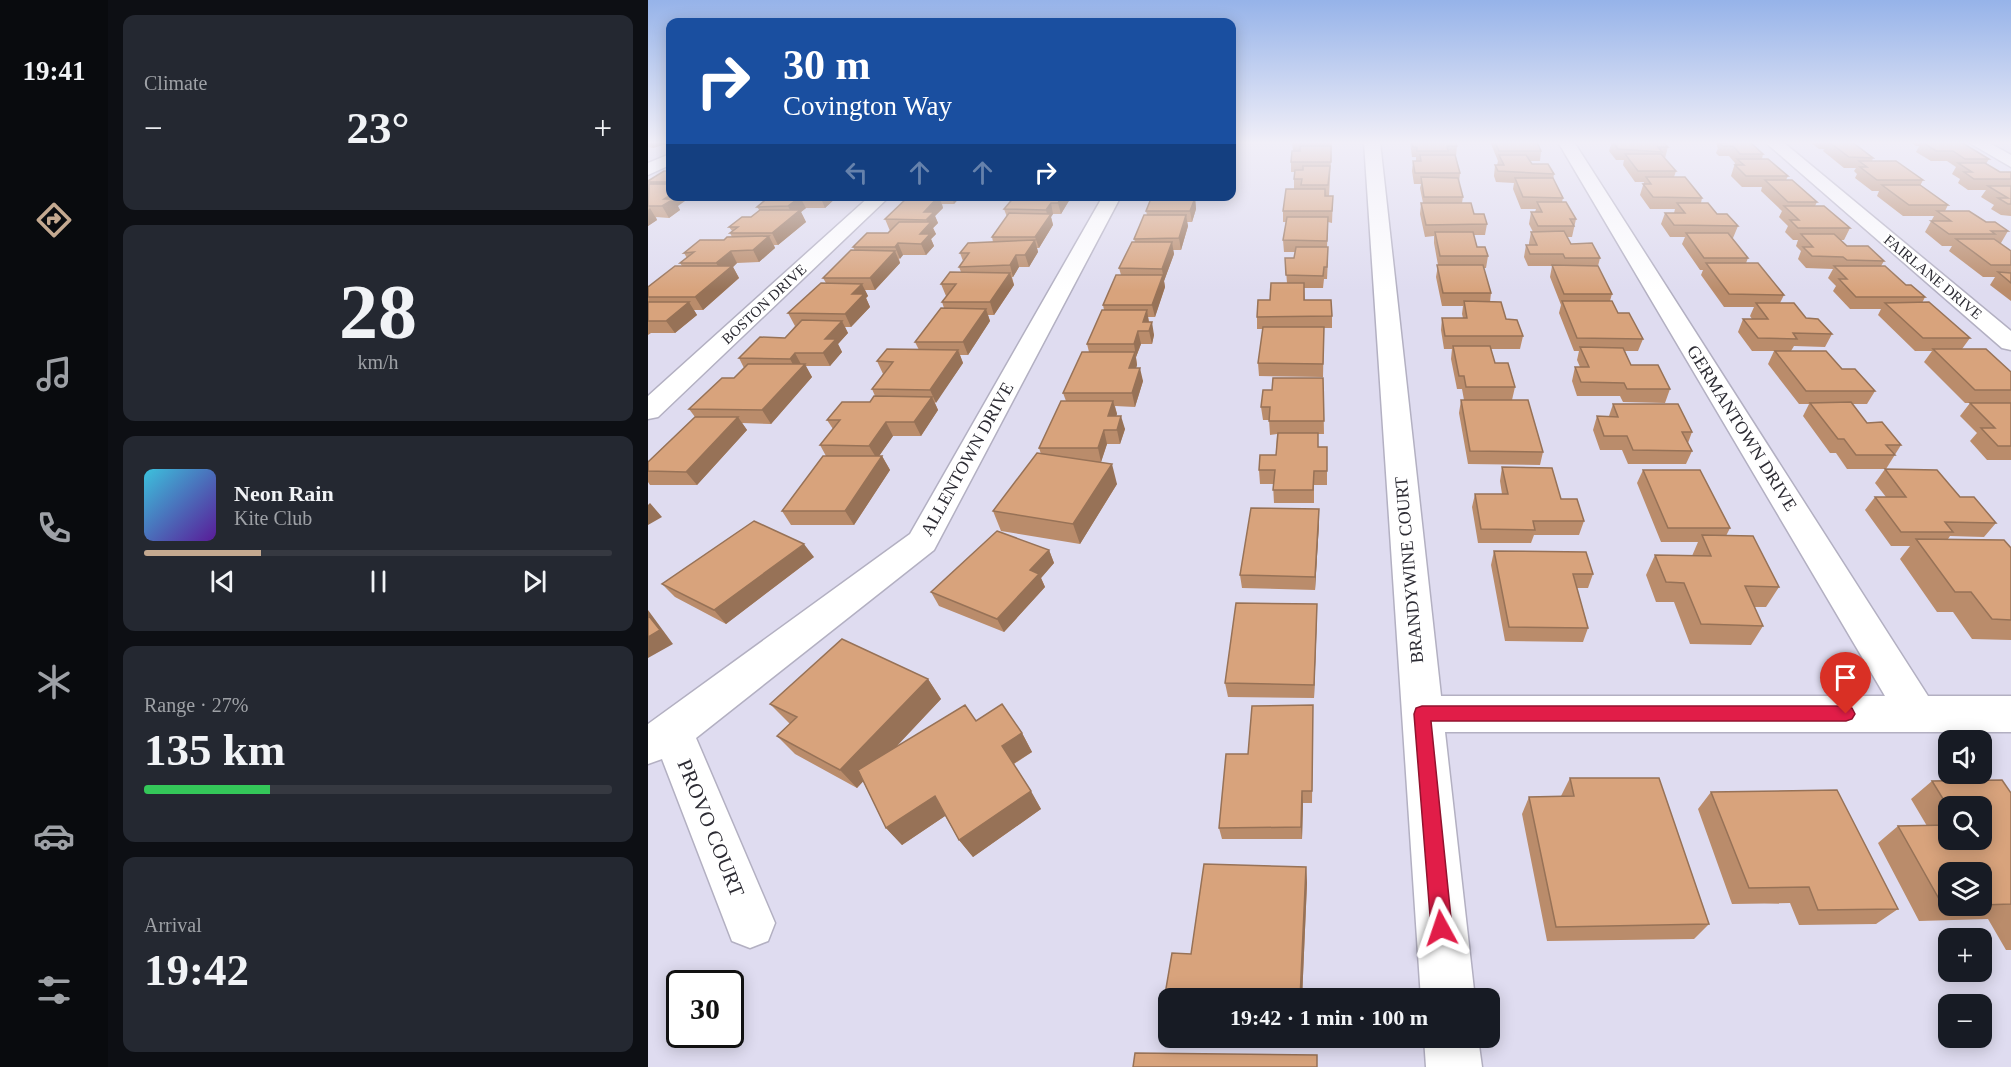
<!DOCTYPE html>
<meta charset="utf-8">
<style>
body{margin:0;font-family:"Times New Roman",serif;background:#242831;color:#f1f3f6;height:100vh;display:flex;flex-direction:column;font-size:22px;white-space:nowrap}
*{box-sizing:border-box;margin:0}
p{font-size:20px;color:#9ea1a6}
.icon{flex:none;width:33px;height:33px;fill:none;stroke:currentColor;stroke-width:2;stroke-linecap:round;stroke-linejoin:round}
.map{position:relative;flex:1;overflow:hidden}
.details{display:flex;flex-direction:column;gap:15px;padding:15px;background:#0d0f14;width:540px}
.details>*{flex:none}
.top-card{position:absolute;left:18px;top:18px;width:570px;height:183px;border-radius:12px;box-shadow:0 3px 15px #0003;background:#1a4fa0;color:#fff;overflow:hidden}
.tools{position:absolute;left:1290px;top:730px;display:grid;gap:12px}
.tools a{display:grid;place-items:center;width:54px;height:54px;border-radius:12px;background:#171b24;box-shadow:0 3px 15px #0003;font-size:30px}
.speed{position:absolute;left:18px;top:970px;display:flex;gap:12px;font-size:30px;font-weight:700;text-align:center}
.speed>*{display:grid;place-content:center;width:78px;height:78px;border-radius:50%;background:#171b24;box-shadow:0 3px 15px #0003;line-height:1}
.speed .limit{border:3px solid #111;border-radius:9px;background:#fff;color:#111}
.pin{position:absolute;display:grid;place-items:center;width:51px;height:51px;color:#fff;margin:-62px -26px;border-radius:50% 50% 50% 0;rotate:-45deg;box-shadow:0 0 6px #0007}
.pin .icon{rotate:45deg}
.me{position:absolute;width:66px;margin:-33px;rotate:355deg;stroke-linejoin:round;filter:drop-shadow(0 0 4px #0008)}
.turn{display:flex;align-items:center;gap:21px;height:126px;padding:0 18px;font-size:27px}
.turn .icon{width:78px;height:78px;stroke-width:2.5}
.turn b{display:block;font-size:42px;line-height:51px}
.lanes{display:flex;align-items:center;height:57px;padding:0 18px;background:#0003;justify-content:center;gap:30px;direction:ltr}
.lanes .off{opacity:.35}
.big{font-size:45px;font-weight:700;line-height:1.1}
.details .card{flex:1;display:flex;flex-direction:column;justify-content:center;gap:9px;min-width:0;padding:0 21px;border-radius:12px;background:#242831}
.details .dial{align-items:center;gap:0}
.dial b{font-size:78px;line-height:1}
.song{display:flex;align-items:center;gap:18px}
.cover{width:72px;height:72px;border-radius:9px;background:linear-gradient(135deg,hsl(190 70% 55%),hsl(270 70% 35%))}
.played{height:6px;border-radius:3px;background:linear-gradient(90deg,#c4a990 25%,#363941 25%)}
.keys{display:flex;justify-content:space-around;direction:ltr}
.heat{display:flex;justify-content:space-between;align-items:center;font-size:33px;direction:ltr}
.charge{height:9px;border-radius:4px;background:linear-gradient(90deg,#34c759 27%,#363941 0)}
.trip{position:absolute;left:510px;top:988px;width:342px;height:60px;border-radius:12px;background:#171b24;box-shadow:0 3px 15px #0003;font-weight:700;line-height:60px;text-align:center}
main{display:flex;flex:1;min-height:0}
.menu{display:flex;flex-direction:column;width:108px;justify-content:space-around;align-items:center;background:#090b0e;color:#9ea1a6}
.menu .icon{width:42px;height:42px}
.menu .on{color:#c4a990}
.menu b{font-size:27px;color:#f1f3f6}
.map>svg:first-child{display:block}
</style>
<main>
<nav class="menu">
<b>19:41</b>
<svg class="icon on" aria-label="directions" viewBox="0 0 24 24"><path d="M12 3l9 9-9 9-9-9zM9 14v-3h6M13 9l2 2-2 2"/></svg>
<svg class="icon" aria-label="music" viewBox="0 0 24 24"><path d="M9 18V5l10-2v13"/><circle cx="6" cy="18" r="3"/><circle cx="16" cy="16" r="3"/></svg>
<svg class="icon" aria-label="phone" viewBox="0 0 24 24"><path d="M5 4h4l2 5-3 2q2 4 5 5l2-3 5 2v4C11 20 4 13 5 4z"/></svg>
<svg class="icon" aria-label="climate" viewBox="0 0 24 24"><path d="M12 3v18M4 7l16 10M4 17L20 7"/></svg>
<svg class="icon" aria-label="car" viewBox="0 0 24 24"><path d="M5 17H2v-5l4-1 3-4h7l3 4 3 1v5h-3M9 17h6M6 11h13"/><circle cx="7" cy="17" r="2"/><circle cx="17" cy="17" r="2"/></svg>
<svg class="icon" aria-label="filters" viewBox="0 0 24 24"><path d="M4 7h16M4 17h16"/><circle cx="9" cy="7" r="2"/><circle cx="15" cy="17" r="2"/></svg>
</nav>
<section class="details">
<div class="card"><p>Climate</p>
<div class="heat"><a>−</a><b class="big">23°</b><a>+</a></div>
</div>
<div class="card dial"><b>28</b><p>km/h</p></div>
<div class="card">
<div class="song"><i class="cover"></i><div><b>Neon Rain</b><p>Kite Club</p></div></div>
<div class="played"></div>
<div class="keys"><svg class="icon" aria-label="previous" viewBox="0 0 24 24"><path d="M18 5L8 12l10 7zM5 5v14"/></svg><svg class="icon" aria-label="pause" viewBox="0 0 24 24"><path d="M8 5v14M16 5v14"/></svg><svg class="icon" aria-label="next" viewBox="0 0 24 24"><path d="M6 5l10 7-10 7zM19 5v14"/></svg></div>
</div>
<div class="card"><p>Range · 27%</p><b class="big">135 km</b><div class="charge"></div></div>
<div class="card"><p>Arrival</p><b class="big">19:42</b></div>
</section>
<div class="map">
<svg width="1363" height="1067" viewBox="0 0 1363 1067">
<rect width="100%" height="100%" fill="#dfdcf0"/>
<g fill="none" stroke-linecap="round" stroke-linejoin="round">
<defs>
<path id="minor" d="M716,142H732L793,696H1237L910,142H926L1280,696H1363V732H797L827,999H773Z
M1117,142H1135L1363,331V350L1354,348Z
M1320,142H1340L1363,155V167Z
M22,154V165L0,175V163Z
M222,196H242L10,417L0,419V396Z
M455,196H473L286,550L48,738L127,923L120,941L102,948L84,941L14,759L0,764V724L262,534Z
M776,1038H830L834,1067H778Z"/>
</defs>
<use href="#minor" stroke="#b3b0c2" stroke-width="3"/>
<use href="#minor" fill="#fff" fill-rule="evenodd"/>
</g>
<path fill="#ba8c6b" fill-rule="evenodd" d="M0,142H22L5,148L0,147Z
M644,142H684L681,196H685L684,223L680,222L679,247L680,259L679,279H676L675,288H656L657,300L684,316V328H676L675,377L611,376L610,363L615,329H609V317L622,300L639,283L637,258H646L647,252H636L635,240L638,222H635V211L646,189V172H643V162L645,151Z
M762,142H821V143H809V146L808,156L812,173L811,183L815,197L814,203L839,224L837,235H826L829,247L840,256L838,268H836L843,293L842,302L875,336L872,349H843L847,363L867,387L864,400L895,452L892,465L820,464L811,413L813,400H816L814,389H809L803,359L804,349H796L793,330L794,318H815L814,314L815,306H794L788,277L790,265L786,243V236L777,237L772,214L773,203H775L772,188L773,184H766L764,171L765,161H768V157H764Z
M843,142H889L893,151L892,161H882L884,164L906,174L905,180L915,198L914,202L928,219L924,237H919L923,244L952,258L950,266L964,294L962,301L970,313L995,339L990,351H977L983,365L1022,389L1017,403L975,402L972,396H929L924,381L927,367H932L929,360L931,351H926L911,313L913,305L902,277L904,266H880L876,257L878,245H881V243L883,232H885L881,224L883,212H887L888,209H873L865,189L866,183L848,182L846,176L847,165H849L850,161L843,144Z
M964,142H1015L1020,147L1017,158H1016L1028,171L1026,177L1054,198L1053,203L1069,214L1090,226L1085,238H1084L1100,258L1098,263L1136,295L1132,303L1184,334L1177,347L1146,346L1143,351L1194,369L1227,391L1219,404H1204L1219,423L1253,445L1238,469H1199L1188,453H1182L1155,416L1161,404H1151L1120,364L1126,351H1104L1090,332L1095,319H1104L1102,316L1106,307H1076L1053,275L1055,270H1052L1034,244L1037,237H1022L1013,224L1017,213H1026L1027,209H1002L992,195L996,182H987L975,165L976,160H968L961,151Z
M1067,142H1102L1115,154L1114,159L1140,176L1138,180L1169,202L1167,206L1202,228L1196,240H1192L1199,246L1236,261L1233,266L1258,285L1277,297L1274,303L1322,338L1314,349L1363,372V460H1339L1322,441L1329,433L1312,416L1322,403H1317L1276,362L1284,351H1267L1230,315L1233,309H1202L1185,291L1188,286L1180,278L1185,269L1158,268L1150,259L1153,251L1148,246L1150,240H1145L1137,232L1140,226L1131,217L1134,211L1113,191L1114,187H1094L1083,176L1087,163L1081,156H1071L1068,153L1070,148L1069,147V145Z
M1162,142H1204L1225,158L1224,161L1275,180L1272,186L1300,205L1297,211L1338,222L1360,231L1353,243H1351L1363,251V301L1342,285L1347,277H1335L1301,251L1304,246H1294L1277,232L1286,216H1255L1229,196L1231,191H1224L1207,178L1209,174L1206,171L1208,168H1196L1175,151L1176,149H1171Z
M1262,142H1313L1341,159L1338,164L1352,172H1363V216L1353,215L1343,209L1346,205L1333,197L1338,190H1320L1310,183L1312,179L1304,174L1308,167L1299,161H1283L1268,152L1271,146H1268Z
M22,171V196L32,210L21,218L8,217L9,220L0,226V181Z
M115,196H190L177,208H158L153,212L158,222L130,245H126L127,248L111,262L89,263L85,267L91,278L55,310H46L49,315L27,333H3L0,335V287L34,266L32,263L39,258L36,253L84,237L82,233L84,231L81,227L103,217L112,211L109,207L117,201Z
M261,196H313L306,204H294L295,208L287,216L290,223L285,228L288,234L283,239L286,246L278,255H255L251,259L252,263L227,290H217L220,296L218,298L222,307L203,327H197L200,333L190,344L194,352L182,366H157L164,377L123,424L94,423L99,430L49,485H2L0,482V462L47,417L41,409L86,378L96,368L91,358L137,338L147,326L140,313L178,283L175,278L207,251L205,247L240,233L242,231L237,219Z
M504,196H545L544,198H547L548,209L544,222H539L540,226L533,250H525L526,254L516,281L517,287L507,317H500L501,322L506,335L504,344H493L488,357L489,365L488,368L495,381L487,407L467,406L469,414L468,416L477,429L472,444H459L453,462H445L469,484L432,544L353,531L345,511L393,454L391,448L418,401L415,393L441,352L439,344L456,310L455,305L473,275L471,268L487,242L486,239L499,215L498,211Z
M422,199L413,214H405L403,217L405,225L391,248H389L390,252L381,267H371L365,277H364L366,285L346,315H340L342,321L320,355H312L315,363L287,403L290,410L273,436H245L231,456H234L242,470L206,525H143L134,511L178,456L172,445L185,429L179,420L222,402L227,396L224,389L235,374L229,361L271,350L267,342L296,308L294,302L299,296H298L293,284L313,272L311,267L315,261L312,253L345,242L344,237L359,217L356,209Z
M675,378L676,434H670V447H679V485H666V503H626L625,484H612L611,470L628,455L629,434L622,435L621,420H615L613,407L624,390Z
M965,404L1044,432L1040,443L1044,451L1038,464H980L974,450H952L945,430L949,416H961Z
M854,467L913,499L936,521L931,535H886L883,543H830L824,507L827,494H854L852,481Z
M1237,469L1312,497L1348,523L1336,537L1302,536L1300,539L1363,548V640L1324,639L1305,612H1289L1252,559L1262,546H1243L1217,510L1227,497H1238L1227,483Z
M995,470L1082,528L1078,536L1131,587L1118,607H1106L1115,626L1103,645L1042,644L1026,602H1008L998,575L1007,555L1044,556L1050,542H1013L989,483Z
M671,523L667,590L594,588L592,575Z
M401,550L406,563L393,578L397,587L356,632L291,606L283,592Z
M846,551L945,574L940,588H929L940,628L935,642L857,641L843,565Z
M166,557L78,624L27,597L14,584Z
M669,604L666,698L580,697L577,683Z
M280,679L293,699L248,747L328,721L374,733L384,752L366,764L393,809L325,857L311,840L297,816L254,845L238,828L215,781L209,788L147,754L129,736L142,724L122,704Z
M665,718L664,803H655L654,839H574L571,828L600,754Z
M922,778L1061,924L1046,939L899,941L874,814L881,797L913,796Z
M1284,781L1363,793V950H1358L1340,919L1271,921L1230,843L1250,826H1279L1263,799ZM1300,807L1334,840H1300ZM1334,873V906H1300Z
M1063,792L1250,909L1228,924L1151,925L1142,903L1084,904L1050,809Z
M556,864L658,867L659,883L654,999H520V1030L513,1018L524,953L543,954Z"/>
<path fill="#977257" d="M1,142H22V143L5,148Z
M22,195V196H44L30,206L32,210L21,218L14,206L16,199Z
M172,196H190L177,208Z
M291,196L295,208L287,216L290,223L285,228L288,234L283,239L286,246L278,255L273,244L272,234L280,225L276,212Z
M304,196H313L306,204Z
M414,196H422V199L413,214L410,203Z
M152,197L158,208L153,212L158,222L130,245L124,233L145,216L140,206Z
M547,198L548,209L544,222L542,211Z
M403,203L405,214L403,217L405,225L391,248L387,237L400,218L398,210Z
M2,208L9,220L0,226V210Z
M538,215L540,226L533,250L531,238Z
M121,236L127,248L111,262L105,250Z
M387,240L390,252L381,267L377,255Z
M524,242L526,254L516,281L514,269Z
M250,243L255,255L252,259L247,247Z
M83,251L89,263L85,267L91,278L55,310L47,297L75,274L68,263Z
M247,251L252,263L227,290L222,278Z
M368,255L371,267L365,277L362,265Z
M362,273L366,285L346,315L342,302Z
M515,275L517,287L507,317L504,305Z
M214,284L220,296L218,298L222,307L203,327L197,314L204,294Z
M41,302L49,315L27,333L18,321Z
M338,309L342,321L320,355L315,342Z
M499,310L501,323L495,322Z
M194,321L200,333L190,344L194,352L182,366L175,353L177,339Z
M504,322L506,335L504,344L501,331Z
M490,331L493,344L488,357L486,344Z
M310,350L315,363L288,403L282,390Z
M487,352L489,365L484,381L481,368Z
M147,353L154,366L149,372L142,359Z
M157,364L164,377L123,424L114,410Z
M492,368L495,381L487,407L484,393Z
M284,397L290,410L273,436L266,422Z
M465,401L469,414L463,429L460,416Z
M473,416L477,429L472,444L469,430Z
M90,417L99,430L49,485L38,472Z
M238,422L245,436L229,459L221,446Z
M456,430L459,444L453,462L450,448Z
M234,456L242,470L206,525L197,511Z
M464,464L469,484L432,544L425,524Z
M2,503L14,517L0,525V505Z
M671,509V523L667,590V577Z
M156,544L166,557L78,624L66,610Z
M401,550L406,563L393,578L397,587L356,632L349,619L382,570Z
M669,604V617L666,698V685Z
M0,610L25,644L0,658Z
M280,679L293,699L209,788L192,770Z
M374,733L384,752L365,764L354,746Z
M383,791L393,809L325,857L311,840Z
M654,791L655,803L654,839L653,827Z
M287,796L300,814L254,845L238,828Z
M658,867L659,883L654,999H652Z"/>
<path fill="#d8a37c" stroke="#977257" stroke-width="1.5" d="M764,142H808L809,146H799L800,151H769V147H765Z
M847,142H889L893,151H851Z
M965,142H1015L1020,147H1010L1014,152L970,149Z
M1077,142H1102L1115,154H1092L1085,146H1075L1071,143H1078Z
M1181,142H1204L1225,158L1201,157Z
M1274,142H1313L1341,159H1317L1305,151H1288Z
M652,146H683V162H643L644,151H652Z
M977,154H1013L1028,171H990Z
M772,155H807L812,173H767L765,161H773Z
M851,155H878L884,164H900L906,174L850,171L847,165H856Z
M1089,159H1120L1140,176H1098L1087,165H1096Z
M1211,161H1248L1275,180H1229L1212,167H1219Z
M1310,163H1337L1352,172H1363V179H1326L1316,172H1324Z
M655,166H682L680,185H653L654,179H646L647,170H655Z
M16,171H22V182H0V181Z
M773,177L810,178L815,197H776Z
M998,177H1037L1054,198L1005,197L995,184H1003Z
M867,178H905L915,198L875,197Z
M1117,180H1144L1169,202H1140Z
M1,184H22V195L16,199H26L14,206H0Z
M1234,185H1272L1300,205H1261Z
M1340,186H1363V204H1360L1350,198H1360Z
M638,189H677V196H685L684,211H635Z
M122,196H172L152,197L140,206L109,207Z
M261,196H291L276,212H286L278,220L237,219Z
M367,196H414L410,203H403L398,210L356,209Z
M504,196H540V198H547L542,211H498Z
M889,202H918L928,219H922L926,226H890L883,212H894Z
M773,203H823L826,214H836L839,224L778,225Z
M1029,203H1060L1069,214H1079L1090,226L1026,225L1017,213H1037Z
M1136,206H1176L1202,228H1150L1142,220H1151Z
M112,210H152L124,233H82L90,227H81L94,217H103Z
M1289,211H1321L1338,222H1347L1360,231H1343L1347,234H1301L1283,221H1303Z
M361,213L403,214L387,237H344Z
M496,215H538L531,238L486,239Z
M639,217H680L679,241L635,240Z
M251,222H283L272,234H282L273,244L250,243L247,247H205L219,233H240Z
M916,231L923,244L944,243L952,258H917L915,254H882L878,245H889L883,232Z
M787,232H825L829,247H837L840,256H792Z
M1038,233H1080L1100,258H1056Z
M1153,234H1186L1199,246H1220L1236,261L1199,260L1195,257L1164,256L1155,247H1165Z
M121,236L105,250L83,251L68,263H32L46,252L36,253L52,240H76L79,237Z
M1308,239H1346L1363,251V265H1343Z
M387,240L377,255H368L362,265L311,267L321,253H312L320,243Z
M484,242H524L514,269L471,268Z
M648,247H680L679,267H676L675,276L638,275L637,258H646Z
M203,250L247,251L222,278H175Z
M1058,263H1110L1136,295L1081,294Z
M789,265H835L843,293H795Z
M904,265L950,266L964,294H916Z
M27,266H84L47,297H0V287Z
M1186,266H1237L1258,285H1263L1277,297H1208L1191,279H1199Z
M302,272L362,273L342,302H294L308,284H293Z
M1350,272L1363,273V283Z
M468,275H515L504,305H455Z
M173,283L214,284L204,294H216L197,314L140,313Z
M623,283H656V300H683L684,316L609,317L610,300H622Z
M816,301L853,302L858,319L869,320L875,336H797L794,318H819Z
M914,301H964L970,313H981L995,339L929,338Z
M0,302H41L18,321H0Z
M1281,302L1322,338H1275L1237,303Z
M1108,303H1146L1158,318L1170,319L1184,334L1145,333L1149,339L1110,338L1095,319H1120Z
M293,308L338,309L315,342H267Z
M454,310H499L495,322H504L501,331H490L486,344H439Z
M154,320L194,321L177,339H188L175,353H147L142,359L91,358L112,337L137,338Z
M615,327H676L675,364L610,363Z
M805,346H842L847,363H860L867,387H818L816,376H811Z
M932,347L975,348L983,365H1010L1022,389H979L976,383L933,382L927,367H941Z
M239,349L310,350L282,390L224,389L245,362L229,361Z
M1285,349H1338L1363,372V390H1327Z
M1127,351H1178L1194,369H1207L1227,391H1158Z
M434,352H487L481,368H492L484,393H415Z
M100,364H157L114,410L41,409L74,378H86Z
M625,378H675L676,421H621L622,407H613L615,390H624Z
M226,396L284,397L266,422H238L221,446L172,445L192,420H179L194,402H222Z
M813,400H880L895,452L822,451Z
M413,401H465L460,416H473L469,430H456L450,448H391Z
M1203,402L1219,423L1234,422L1253,445H1238L1247,455H1208L1196,439H1190L1162,403Z
M1322,403H1363V446H1350L1333,428H1347Z
M965,404H1030L1044,432H1034L1044,451L985,450L979,436H956L949,416L970,417Z
M47,417H90L38,472L0,471V462Z
M630,433H670V447H679V471H666L665,490H625L627,470H611L612,455H628Z
M389,453L464,464L425,524L345,511Z
M175,456H234L197,511H134Z
M854,467L904,468L913,499H929L936,521H885L887,530L833,529L827,494H860Z
M1237,469L1289,470L1312,497H1326L1348,523L1297,522L1305,532H1253L1227,497H1258Z
M995,470H1052L1082,528H1020Z
M603,508L671,509L667,577L592,575Z
M106,521L156,544L66,610L14,584Z
M349,531L401,550L382,570L391,574L349,619L283,592Z
M1054,535L1105,536L1131,587L1097,586L1115,626L1053,624L1036,583L1018,582L1007,555L1063,556Z
M1268,539L1356,540L1363,548V620L1344,619L1323,592H1307Z
M846,551L938,552L945,574H925L940,628L861,627Z
M588,603L669,604L666,685L577,683Z
M0,615L12,630L0,637Z
M194,639L280,679L192,770L129,736L149,717L122,704Z
M354,704L374,733L354,746L383,791L311,840L287,796L238,828L210,770L317,705L328,721Z
M665,705L664,791H654L653,827L571,828L578,754H600L604,706Z
M922,778H1011L1061,924L908,927L881,797L926,796Z
M1354,780L1363,793V904L1334,905V873H1300V906H1295L1250,826L1300,825V840H1334V807H1300L1284,781Z
M1189,790L1250,909L1170,910L1161,887L1101,888L1063,792Z
M556,864L658,867L652,999H520V1018H513L524,953L543,954Z
M487,1053L669,1055V1067H485Z"/>
<linearGradient id="sky" x2="0" y2="1"><stop stop-color="#96b3e9"/><stop offset="0.49" stop-color="#f1eff8"/><stop offset="1" stop-color="#f1eff8" stop-opacity="0"/></linearGradient>
<rect width="1363" height="291" fill="url(#sky)"/>
<path fill="#e11d48" stroke="#92132f" stroke-width="1.5" d="M774,706H1198L1204,708L1207,714L1204,719L1198,721H783L804,928L801,935L793,938L786,935L783,928L766,714L768,708Z"/>
<g text-anchor="middle" dominant-baseline="central" stroke-width="4.5" stroke-linejoin="round" paint-order="stroke">
<g font-size="15" fill="#2d2c34" stroke="#fff">
<text transform="translate(1285 277) rotate(40)">FAIRLANE DRIVE</text>
<text transform="translate(116 304) rotate(-43)">BOSTON DRIVE</text>
</g>
<g font-size="18" fill="#2d2c34" stroke="#fff">
<text transform="translate(1094 428) rotate(58)">GERMANTOWN DRIVE</text>
<text transform="translate(319 459) rotate(-61)">ALLENTOWN DRIVE</text>
<text transform="translate(761 570) rotate(-95)">BRANDYWINE COURT</text>
</g>
<g font-size="21" fill="#2d2c34" stroke="#fff">
<text transform="translate(63 828) rotate(68)">PROVO COURT</text>
</g>
</g>
</svg>
<div class="tools">
<a><svg class="icon" aria-label="sound" viewBox="0 0 24 24"><path d="M4 9h4l5-4v14l-5-4H4zM17 9q2 3 0 6"/></svg></a>
<a><svg class="icon" aria-label="search" viewBox="0 0 24 24"><circle cx="10" cy="10" r="6"/><path d="M15 15l6 6"/></svg></a>
<a><svg class="icon" aria-label="layers" viewBox="0 0 24 24"><path d="M12 4l9 5-9 5-9-5zM3 14l9 5 9-5"/></svg></a>
<a>+</a>
<a>−</a>
</div>
<div class="speed"><div class="limit">30</div></div>
<div class="pin" style="left:1198px;top:714px;background:#d93025"><svg class="icon" aria-label="arrive" viewBox="0 0 24 24"><path d="M6 21V4h12l-3 4 3 4H6"/></svg></div>
<svg class="me" style="left:793px;top:928px" viewBox="-20 -20 40 40"><path d="M0-17L14 15 0 8-14 15z" fill="#e11d48" stroke="#fff" stroke-width="4"/></svg>
<div class="trip">19:42 · 1 min · 100 m</div>
<div class="top-card">
<div class="turn"><svg class="icon" aria-label="right" viewBox="0 0 24 24"><path d="M7 20v-9h11M14 6l5 5-5 5"/></svg><div><b>30 m</b>Covington Way</div></div>
<div class="lanes"><svg class="icon off" aria-label="left" viewBox="0 0 24 24"><path d="M17 20v-9H6M10 6l-5 5 5 5"/></svg><svg class="icon off" aria-label="ahead" viewBox="0 0 24 24"><path d="M12 20V5M6 11l6-6 6 6"/></svg><svg class="icon off" aria-label="ahead" viewBox="0 0 24 24"><path d="M12 20V5M6 11l6-6 6 6"/></svg><svg class="icon" aria-label="right" viewBox="0 0 24 24"><path d="M7 20v-9h11M14 6l5 5-5 5"/></svg></div>
</div>
</div>
</main>
